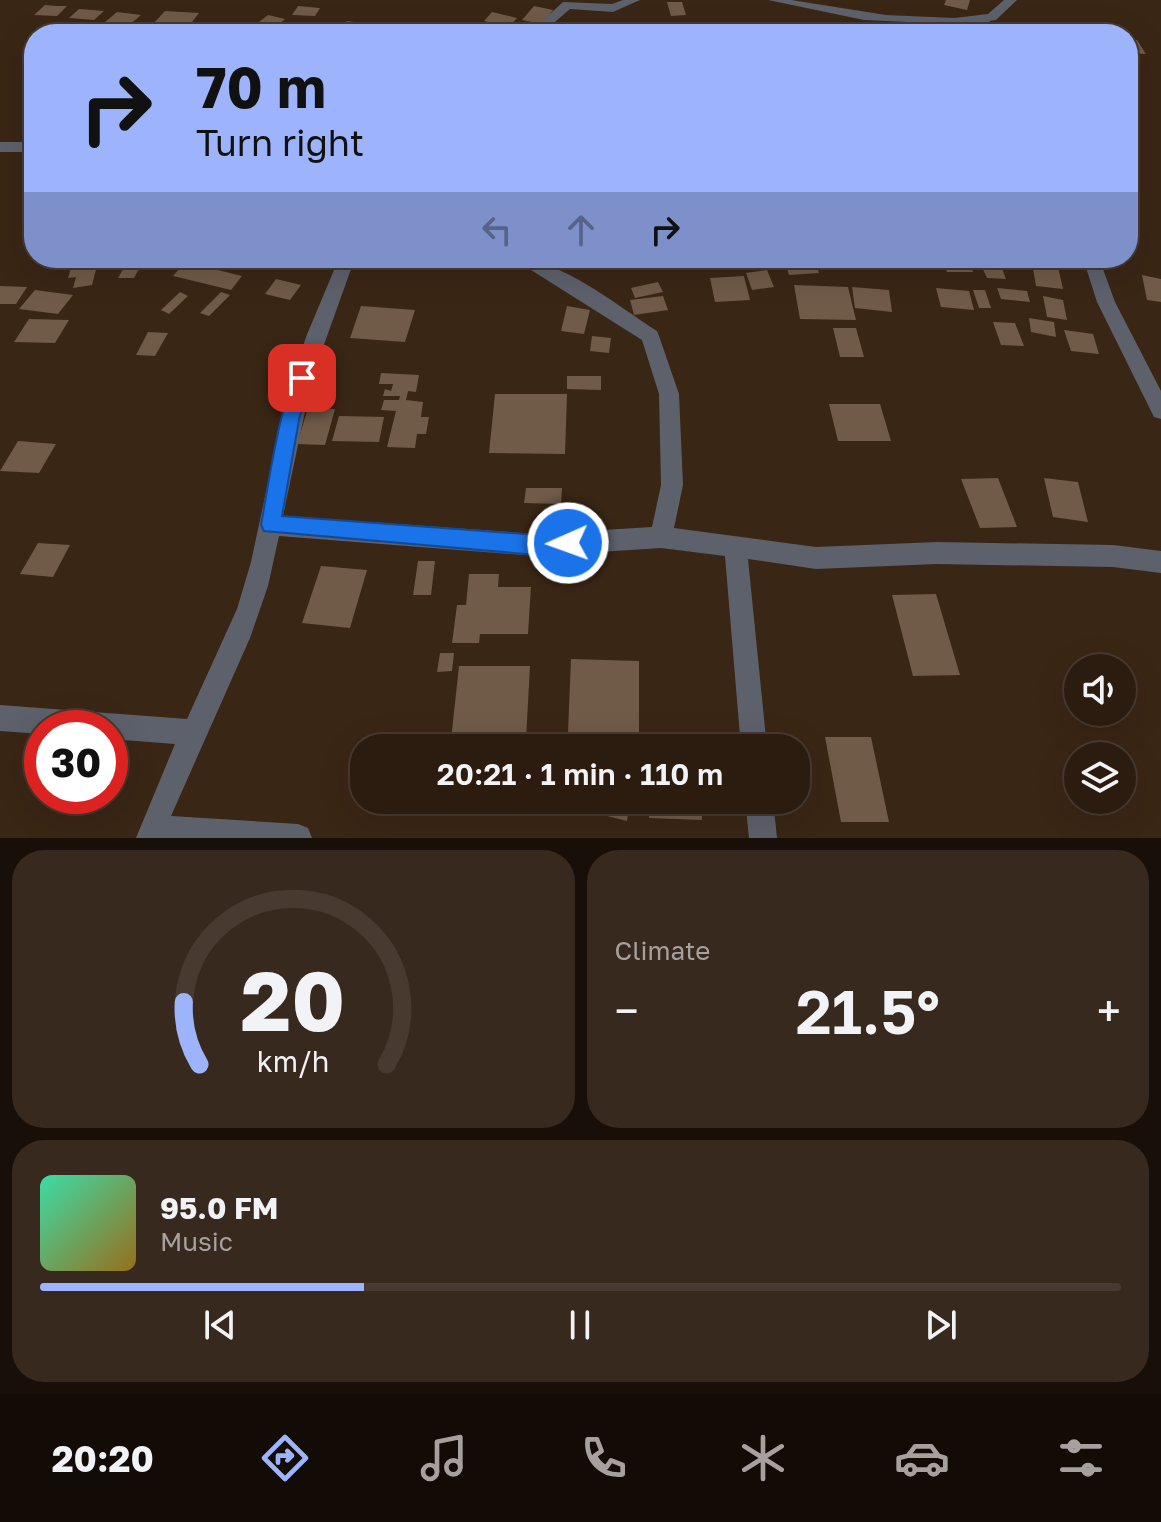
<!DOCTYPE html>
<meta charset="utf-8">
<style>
body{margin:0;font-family:"Golos Text",sans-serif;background:#38291e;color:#f1f3f6;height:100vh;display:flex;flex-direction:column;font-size:30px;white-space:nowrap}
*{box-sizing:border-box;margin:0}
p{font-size:26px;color:#a6a19f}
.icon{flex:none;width:44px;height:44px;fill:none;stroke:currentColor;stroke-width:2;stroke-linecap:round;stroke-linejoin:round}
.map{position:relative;height:838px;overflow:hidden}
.drawer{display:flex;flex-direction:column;gap:12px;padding:12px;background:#180f09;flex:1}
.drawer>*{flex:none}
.banner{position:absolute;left:24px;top:24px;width:1114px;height:244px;border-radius:32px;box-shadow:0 8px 32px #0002,0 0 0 2px #483a30;background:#9db4fd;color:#111;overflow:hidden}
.controls{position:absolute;left:1064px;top:654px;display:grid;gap:16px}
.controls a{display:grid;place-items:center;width:72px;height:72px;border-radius:50%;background:#2c1c10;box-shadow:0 8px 32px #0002,0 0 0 2px #483a30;font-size:40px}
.speed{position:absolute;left:24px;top:710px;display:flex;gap:16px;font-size:40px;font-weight:700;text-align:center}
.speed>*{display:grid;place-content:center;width:104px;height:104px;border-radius:50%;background:#2c1c10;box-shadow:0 8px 32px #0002,0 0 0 2px #483a30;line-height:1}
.speed .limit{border:12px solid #d22;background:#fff;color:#111}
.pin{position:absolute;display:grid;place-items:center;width:68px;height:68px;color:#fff;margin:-34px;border-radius:16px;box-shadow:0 4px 12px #0006}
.me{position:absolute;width:88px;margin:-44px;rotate:268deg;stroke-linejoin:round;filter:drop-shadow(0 0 6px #0008)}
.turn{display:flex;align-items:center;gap:28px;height:168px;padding:0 40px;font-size:36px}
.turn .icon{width:104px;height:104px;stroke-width:2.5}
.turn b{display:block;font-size:56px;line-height:68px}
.lanes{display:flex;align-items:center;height:76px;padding:0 40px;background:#0003;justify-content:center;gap:40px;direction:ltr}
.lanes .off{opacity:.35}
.big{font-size:60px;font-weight:600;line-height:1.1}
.drawer .card{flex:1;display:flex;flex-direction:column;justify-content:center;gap:12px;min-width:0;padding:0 28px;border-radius:32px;background:#38291e}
.drawer .dial{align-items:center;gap:0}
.dial svg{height:208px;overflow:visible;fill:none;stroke:#483a30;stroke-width:7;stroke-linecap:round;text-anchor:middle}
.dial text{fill:#f1f3f6;stroke:none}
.song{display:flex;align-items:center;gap:24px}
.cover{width:96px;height:96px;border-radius:12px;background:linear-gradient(135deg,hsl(160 70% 55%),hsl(40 70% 35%))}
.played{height:8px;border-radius:4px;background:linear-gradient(90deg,#9db4fd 30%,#483a30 30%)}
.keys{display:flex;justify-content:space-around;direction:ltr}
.heat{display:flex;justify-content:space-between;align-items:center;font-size:44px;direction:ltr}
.drawer .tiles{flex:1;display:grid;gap:12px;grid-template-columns:1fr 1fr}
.card:last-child{grid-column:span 2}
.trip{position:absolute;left:350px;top:734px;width:460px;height:80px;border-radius:32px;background:#2c1c10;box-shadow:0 8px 32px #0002,0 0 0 2px #483a30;font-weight:600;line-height:80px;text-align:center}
.dock{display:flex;height:128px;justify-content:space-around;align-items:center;background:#120b06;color:#a6a19f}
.dock .icon{width:56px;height:56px}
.dock .current{color:#9db4fd}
.dock b{font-size:36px;color:#f1f3f6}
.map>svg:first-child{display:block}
</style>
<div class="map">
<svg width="1161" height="838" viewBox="0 0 1161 838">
<rect width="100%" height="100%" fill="#3a2615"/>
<path fill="#705a48" d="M946,0H970L967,10L944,5Z
M667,2H682L686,15L671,16Z
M45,5L57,6H67L57,16L34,15Z
M298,6L320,8L315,16L292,15Z
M534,6L553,10L542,24L522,20Z
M79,9L104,11L94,20L69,18Z
M165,11L199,13L188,27L153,24Z
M117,12L141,15L129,25L105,22Z
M492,12L517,18L509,27L484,21Z
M268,15L285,19L276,27L259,22Z
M347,21L368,24L360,34L337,32Z
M1128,40H1137L1146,54L1128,53Z
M784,258H814L819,273L789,275Z
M942,258H967L973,272H947Z
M978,258H998L1006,279L987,278Z
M98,262L92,285L73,288L76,277L68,278L72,265Z
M185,262L242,276L231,290L173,276Z
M1032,263L1058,267L1063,289L1036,286Z
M125,266L140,267L134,278H118Z
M767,270L774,287L752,290L746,273Z
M1142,275L1161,279V302L1147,300Z
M744,276L750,300L715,302L710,278Z
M276,279L301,285L290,300L265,294Z
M658,282L663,292L635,298L631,288Z
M794,285L848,287L856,320L800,319Z
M0,286L27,287L16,304H0Z
M852,287L889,290L892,312L855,308Z
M936,288L969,291L974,310L941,307Z
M997,288L1027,291L1030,302L1001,299Z
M35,290L73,295L58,314L19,309Z
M973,290H985L991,308H979Z
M180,292L188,296L169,314L161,310Z
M221,292L230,295L209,316L200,313Z
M663,296L668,310L634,315L630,300Z
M1043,296L1063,300L1067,320L1047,317Z
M361,306L415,310L405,342L350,338Z
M567,306L590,310L584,334L561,331Z
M1029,318L1054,322L1056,337L1031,332Z
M29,319L69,320L55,343L14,342Z
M993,322L1015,323L1024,346L1001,345Z
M833,328H856L864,357H840Z
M1064,330L1093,334L1099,354L1071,351Z
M148,332L168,333L155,356L136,355Z
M592,336L611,338L609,353L590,351Z
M381,373L419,375L416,392L408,391L406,400L423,402L421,417H429L426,434H417L415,448L387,447L396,411L381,410L384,400H399L400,396H383L385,389L391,391L393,384H379Z
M567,376H601V390L567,389Z
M495,394H567L565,454L489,453Z
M829,404H880L891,441H838Z
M308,408L335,409L325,445L297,444Z
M339,416L384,417L379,442L332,441Z
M18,441L56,444L39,473L0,471Z
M998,478L1017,527L980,528L961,479Z
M1044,478L1078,482L1088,522L1053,517Z
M526,488H562L561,504L524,503Z
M38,543L70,545L53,577L20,574Z
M418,561H435L431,595H413Z
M321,566L367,570L350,628L302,623Z
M469,574H499L498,587H531L528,634H480L479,643H452L457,605H466Z
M936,594L960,675L913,676L892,595Z
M440,653H454L452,671L437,672Z
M571,659L639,661V735L568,732Z
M459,666H530L526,740H451Z
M825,737H871L889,822H841Z
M597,800H630L627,821L595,813Z
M648,800H701L702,820L649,818Z"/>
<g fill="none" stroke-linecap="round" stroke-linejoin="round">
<path fill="#5d616c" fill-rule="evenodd" d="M623,0H640L613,12L570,9L541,34H528L563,2L612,4Z
M768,0H791L886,15L954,18L988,14L1004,0H1017L996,20L989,21L1006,34H993L973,25L864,20Z
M0,142H34V152H0Z
M339,258H355L312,378L283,516L537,534L652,527L661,485L659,394L642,340L512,258C560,258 616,305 657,331L659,336L679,394L683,485L674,528L816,547L937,542L1113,545L1161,551V573L1113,567L937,564L816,569L748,559L767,748H741L725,556L661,548L537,556L279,536L268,586L250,638L171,816L298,824L308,828L312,838H136L175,744L110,739V728H42V734L0,731V705L187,719L237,609L251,562L286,398L306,337Z
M1083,258H1099L1115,302L1161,391V419L1154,417L1097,302Z
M745,800H773L777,838H749Z"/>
</g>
<path fill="#1a73e8" stroke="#114b97" stroke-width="2" d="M302,370L311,378L299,420L282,516L537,535L568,533L575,536L578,543L575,550L537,555L264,531L261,525C266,500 283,377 302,370Z"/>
</svg>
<div class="controls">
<a><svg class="icon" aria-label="sound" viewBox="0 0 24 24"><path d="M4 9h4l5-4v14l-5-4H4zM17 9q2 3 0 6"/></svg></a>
<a><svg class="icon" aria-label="layers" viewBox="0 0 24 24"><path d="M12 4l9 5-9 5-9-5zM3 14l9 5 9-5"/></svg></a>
</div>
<div class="speed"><div class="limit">30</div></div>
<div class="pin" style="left:302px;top:378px;background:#d93025"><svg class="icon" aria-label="arrive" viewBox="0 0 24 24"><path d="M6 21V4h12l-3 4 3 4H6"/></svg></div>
<svg class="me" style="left:568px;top:543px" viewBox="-20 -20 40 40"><circle r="17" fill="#1a73e8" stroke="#fff" stroke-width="3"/><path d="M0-11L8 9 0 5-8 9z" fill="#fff"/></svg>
<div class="trip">20:21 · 1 min · 110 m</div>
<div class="banner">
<div class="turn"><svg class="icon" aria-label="right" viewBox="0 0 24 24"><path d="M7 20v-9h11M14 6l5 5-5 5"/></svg><div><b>70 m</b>Turn right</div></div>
<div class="lanes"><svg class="icon off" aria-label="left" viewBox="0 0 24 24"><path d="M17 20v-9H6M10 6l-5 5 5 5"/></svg><svg class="icon off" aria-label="ahead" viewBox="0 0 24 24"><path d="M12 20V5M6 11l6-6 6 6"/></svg><svg class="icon" aria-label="right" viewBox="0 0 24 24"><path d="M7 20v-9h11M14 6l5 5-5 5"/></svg></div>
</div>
</div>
<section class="drawer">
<div class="tiles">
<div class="card dial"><svg viewBox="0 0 100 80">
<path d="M14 69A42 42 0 1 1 86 69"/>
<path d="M14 69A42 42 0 0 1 8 45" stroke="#9db4fd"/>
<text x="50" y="56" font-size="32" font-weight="700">20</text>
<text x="50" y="72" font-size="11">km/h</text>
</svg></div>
<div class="card"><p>Climate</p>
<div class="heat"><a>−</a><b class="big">21.5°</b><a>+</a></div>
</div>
<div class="card">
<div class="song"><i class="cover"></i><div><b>95.0 FM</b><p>Music</p></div></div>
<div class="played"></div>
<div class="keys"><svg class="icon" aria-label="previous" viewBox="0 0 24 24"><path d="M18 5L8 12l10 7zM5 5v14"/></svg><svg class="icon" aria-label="pause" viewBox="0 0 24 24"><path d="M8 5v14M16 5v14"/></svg><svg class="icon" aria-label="next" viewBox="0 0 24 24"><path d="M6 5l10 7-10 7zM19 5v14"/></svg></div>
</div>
</div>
</section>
<nav class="dock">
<b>20:20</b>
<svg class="icon current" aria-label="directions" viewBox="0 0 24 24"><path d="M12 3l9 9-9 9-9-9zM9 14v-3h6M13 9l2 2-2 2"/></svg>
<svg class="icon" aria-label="music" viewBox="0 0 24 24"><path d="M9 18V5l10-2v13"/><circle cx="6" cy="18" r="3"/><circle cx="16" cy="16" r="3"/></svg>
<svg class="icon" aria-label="phone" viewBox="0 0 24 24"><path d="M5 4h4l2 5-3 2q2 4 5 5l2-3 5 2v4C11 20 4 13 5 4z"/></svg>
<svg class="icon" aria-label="climate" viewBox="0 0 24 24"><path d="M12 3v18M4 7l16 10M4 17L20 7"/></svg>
<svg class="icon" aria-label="car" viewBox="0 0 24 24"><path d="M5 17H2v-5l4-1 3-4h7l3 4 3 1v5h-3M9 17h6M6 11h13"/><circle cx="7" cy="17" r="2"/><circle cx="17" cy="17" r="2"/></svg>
<svg class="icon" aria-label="filters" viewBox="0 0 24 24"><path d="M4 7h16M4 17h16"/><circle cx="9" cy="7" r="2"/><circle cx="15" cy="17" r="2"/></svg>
</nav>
